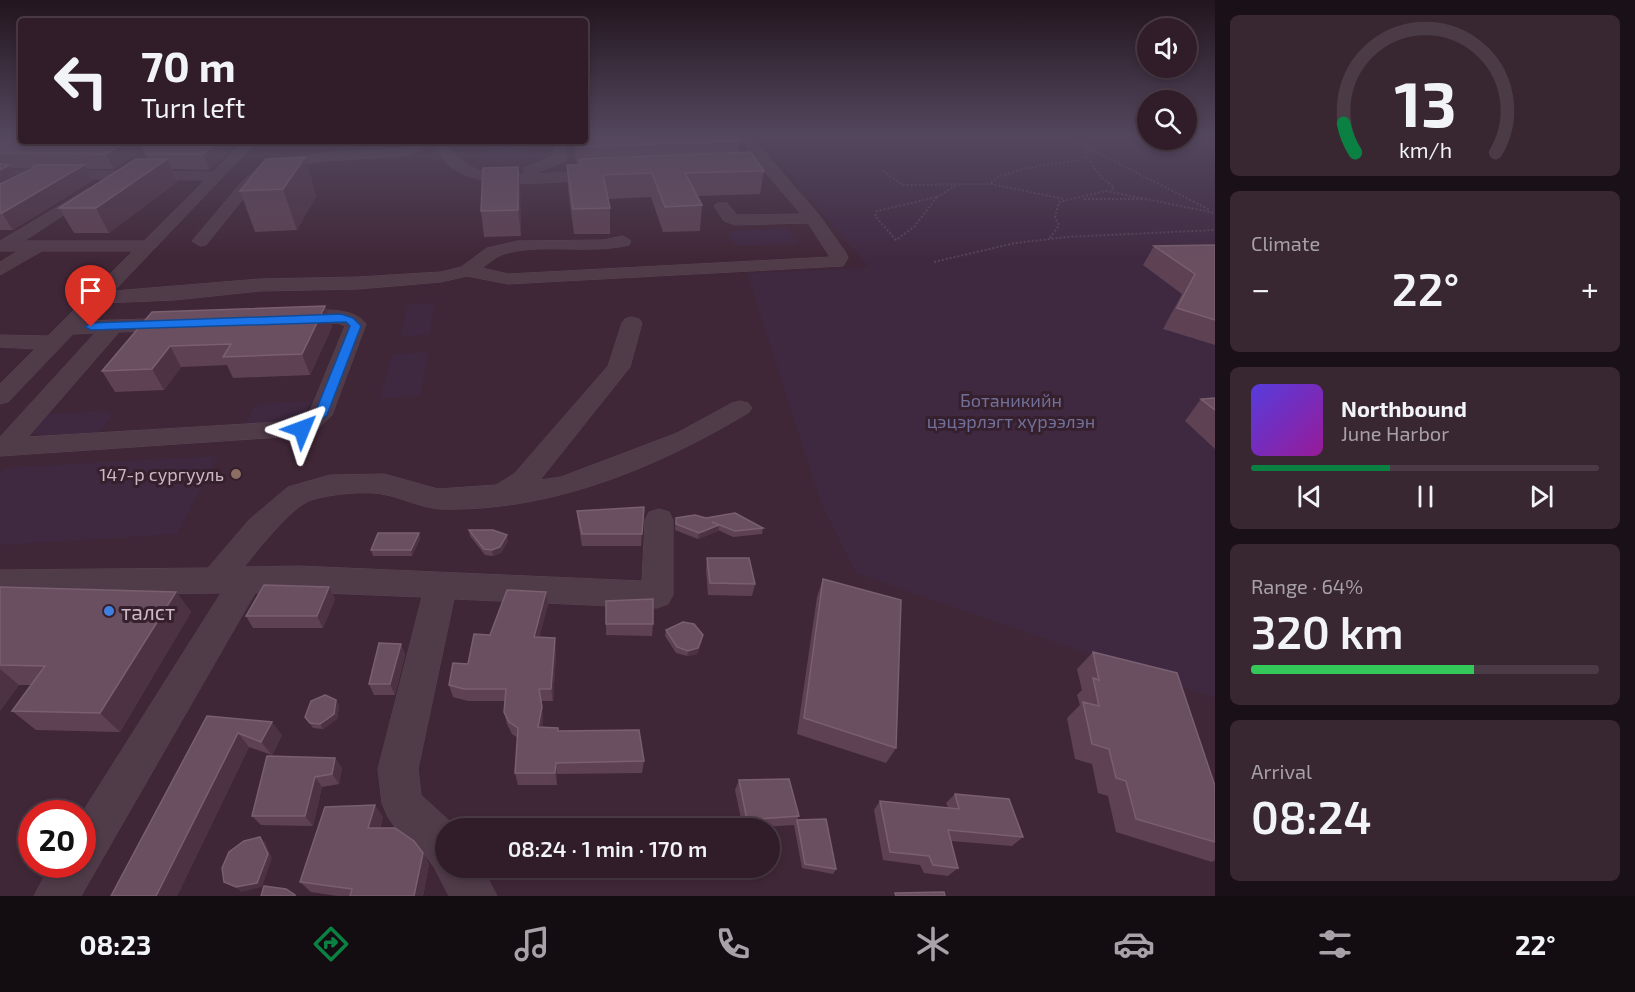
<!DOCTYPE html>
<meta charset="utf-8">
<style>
body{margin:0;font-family:"Exo 2",sans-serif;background:#382631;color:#f1f3f6;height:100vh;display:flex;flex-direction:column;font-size:22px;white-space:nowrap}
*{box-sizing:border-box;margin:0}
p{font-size:20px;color:#a8a2a8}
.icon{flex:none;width:33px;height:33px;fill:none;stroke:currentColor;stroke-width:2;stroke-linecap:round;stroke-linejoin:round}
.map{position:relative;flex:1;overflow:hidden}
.sheet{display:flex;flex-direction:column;gap:15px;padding:15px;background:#1a1017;width:420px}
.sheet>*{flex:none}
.hud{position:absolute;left:18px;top:18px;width:570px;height:126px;border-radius:6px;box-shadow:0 3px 9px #0003,0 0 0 2px #4b3b46;background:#301d29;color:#f1f3f6;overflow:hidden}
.buttons{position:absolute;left:1137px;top:18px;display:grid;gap:12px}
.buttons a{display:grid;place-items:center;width:60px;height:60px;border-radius:50%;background:#301d29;box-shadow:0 3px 9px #0003,0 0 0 2px #4b3b46;font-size:30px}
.speed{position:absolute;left:18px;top:800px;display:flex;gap:12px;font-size:30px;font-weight:700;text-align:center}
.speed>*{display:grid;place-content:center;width:78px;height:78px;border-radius:50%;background:#301d29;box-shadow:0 3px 9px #0003,0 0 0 2px #4b3b46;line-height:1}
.speed .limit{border:9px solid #d22;background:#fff;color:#111}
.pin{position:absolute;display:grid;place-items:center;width:51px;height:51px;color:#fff;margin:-62px -26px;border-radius:50% 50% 50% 0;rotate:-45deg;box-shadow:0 0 6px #0007}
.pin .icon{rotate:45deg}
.me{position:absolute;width:66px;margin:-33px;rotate:46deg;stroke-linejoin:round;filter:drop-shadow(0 0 4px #0008)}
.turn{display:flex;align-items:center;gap:21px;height:126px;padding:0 24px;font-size:27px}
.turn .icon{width:78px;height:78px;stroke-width:2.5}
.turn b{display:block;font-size:42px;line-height:51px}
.big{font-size:45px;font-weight:600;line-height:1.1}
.sheet .tile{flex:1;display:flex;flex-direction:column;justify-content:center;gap:9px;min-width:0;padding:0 21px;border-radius:9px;background:#382631}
.sheet .dial{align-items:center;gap:0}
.dial svg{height:156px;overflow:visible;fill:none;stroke:#4b3b46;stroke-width:7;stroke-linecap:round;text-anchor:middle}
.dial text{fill:#f1f3f6;stroke:none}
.song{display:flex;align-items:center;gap:18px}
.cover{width:72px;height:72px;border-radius:9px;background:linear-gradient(135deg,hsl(250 70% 55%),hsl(300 70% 35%))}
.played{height:6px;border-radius:3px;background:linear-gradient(90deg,#0b8043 40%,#4b3b46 40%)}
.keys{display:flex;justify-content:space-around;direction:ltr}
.heat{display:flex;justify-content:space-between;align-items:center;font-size:33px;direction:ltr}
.charge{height:9px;border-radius:4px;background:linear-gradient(90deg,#34c759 64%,#4b3b46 0)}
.trip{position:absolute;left:435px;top:818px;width:345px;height:60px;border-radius:30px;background:#301d29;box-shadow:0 3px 9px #0003,0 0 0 2px #4b3b46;font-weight:600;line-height:60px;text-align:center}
.tabs{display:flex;height:96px;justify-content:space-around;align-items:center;background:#130c10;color:#a8a2a8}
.tabs .icon{width:42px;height:42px}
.tabs .on{color:#0b8043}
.tabs b{font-size:27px;color:#f1f3f6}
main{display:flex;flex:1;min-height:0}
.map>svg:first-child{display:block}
</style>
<main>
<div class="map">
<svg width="1215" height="896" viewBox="0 0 1215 896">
<rect width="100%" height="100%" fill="#402737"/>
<path fill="#3f2941" d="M755,134H1147L1148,140H1186L1187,134H1215V698L856,573L821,503L747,273L865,268L867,265Z
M506,146L526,149L531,155C519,165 494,166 482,156L489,149Z
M787,228L798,243L736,246L727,231Z
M435,303L429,335L400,336L408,304Z
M429,352L420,396L380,398L392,354Z
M312,401C300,430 273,423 245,425L254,407L259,404Z
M106,411L110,413L111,417L100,432L41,436L33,433L49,414Z
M218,456L177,534L0,545V474L5,468Z"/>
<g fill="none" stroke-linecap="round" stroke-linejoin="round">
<defs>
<path id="minor" d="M736,134H749L819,215L846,253L848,258L843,266L508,284L467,276L441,282L358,289L260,291L175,300L102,303L85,321L176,318L183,320L186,324L183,328L176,330L119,332L28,437L296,421L310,411L345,326L338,323L294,325L287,323L284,319L287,315C307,310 352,304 366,324L332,415L311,435L0,456V437L95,333L73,334L8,402L0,404V384L35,349L0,347V335L48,336L133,251H42L0,275V262L18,251H0V241L89,188L94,189L96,192L94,195L24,241H144L205,180L0,178V170L213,172L244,141H257L114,291L260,279L358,277L441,272L461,267L487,248L518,241L603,240L623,236L631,241L629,245C588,255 538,242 501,255C494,258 488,264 482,268L508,274L830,257L808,223L735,225L724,221L714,206L717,203H727L737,215L801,214L765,172L725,173V167L759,164Z
M406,141H418L422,149L404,156L323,161L270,171L251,189L206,245L200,246L192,241L241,183L261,165L323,153L404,148L409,147Z
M433,141H445C468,175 486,173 524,174V168L554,156L553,141H565L566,161L533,174L601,171L608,175L601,179C560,181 486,193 451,167C443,161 438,150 433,141Z
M632,317L639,319L642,323L630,367L540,480L561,477L677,433L732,403L740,401L748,403L752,408L748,413C656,468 550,512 440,509C423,508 404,499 387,495C368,490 330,494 311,500C291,507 258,550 244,567L299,566L642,581L645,520L649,512L659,509L669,512L673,520V595L668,604L657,608L454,599L418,769L421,795L457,828H446V867H482L497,896H449L434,867L422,851L401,836L388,817L382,803L378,769L422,597L299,592L255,593L81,896H34L51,864H82V813L221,593L0,596V570L208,568L250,519L288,487L330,475L384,474L438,489L496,485L514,474L608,366L622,323L625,319Z"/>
</defs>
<use href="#minor" stroke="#5a4552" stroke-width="1"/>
<path stroke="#564259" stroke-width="2" stroke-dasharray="2 2" stroke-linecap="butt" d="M1061,134L1210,210
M1088,148L1085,155L1102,178L1114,187L1111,191
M883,171L903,185L991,184L1064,199
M991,183L998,177L1026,168L1080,160L1086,156
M937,197L914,227L896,240L875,216L877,211Z
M937,197L955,186
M1084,199H1142
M1050,238L1059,225L1055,217L1059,202L1106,191L1215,213
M934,262L1015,243L1067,237L1215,230"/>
<use href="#minor" fill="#503b49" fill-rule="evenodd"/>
</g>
<path fill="#5e4254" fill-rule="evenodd" d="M0,134L21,141H229L224,146L227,154L209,170L172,169L177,182L109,233H74L59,208L148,159L142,151L114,169H86L92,181L13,230H0ZM13,168L32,169L17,176Z
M573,141H740L739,153L764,171L760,194L697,196L702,205L700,231L663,232L651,197L608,199L610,208V234H574L568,189L567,165H577Z
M305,157L316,196L297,230L255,232L240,191Z
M518,167L520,190L521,236L484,237L481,211Z
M1215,245V345L1163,329L1182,294L1143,265L1154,246Z
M325,306L332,327L310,375L233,378L227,365L181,367L164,390L115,392L102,371L152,312Z
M1215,398V449L1185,421L1201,399Z
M644,507L641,546H582L578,522L577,511Z
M676,518H706L763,528L762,534L733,537L718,530V531L698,539L675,530Z
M469,530L508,541L501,553L493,556L485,555L470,536Z
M419,533L420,539L412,556H373L371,550Z
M707,558L755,584L752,596L708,595L706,570Z
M823,579L896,748L886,763L797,734L817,597Z
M0,587L176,592L191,612L120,732L36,730L12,711L31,685H19L0,711Z
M329,587L335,599L323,628H253L246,616Z
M606,601L653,624L652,636L606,635Z
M548,605L539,637L556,651L553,701H541L543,719L542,728L558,731L644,761L642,773L557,774V785H518L515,773L518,738L512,734L507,724L504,712L505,701H468L453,697L449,685L468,664L490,635Z
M666,630L702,641L697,654L687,656L676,653L665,636Z
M401,644L405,655L395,695H374L369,684Z
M1093,652L1215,786V860L1212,862L1116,832L1108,796L1098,793L1092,764L1075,759L1067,718L1080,705L1077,695L1082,690L1077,669Z
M336,700L339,706L337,719L323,729L313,728L305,717Z
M207,716L282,735L272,755L249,747L177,896H111Z
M335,758L342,768L339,784L322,787L313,826L261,825L252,816Z
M739,780L799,816L797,820L836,869L833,874L802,868L794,825L743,828L735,790Z
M955,794L1023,837L1012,846L951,841L958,868L948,876L924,873L920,865L883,860L874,810L880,801L948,808L946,803Z
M383,817L380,828L423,853L429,864L423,896H337L311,892L300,882Z"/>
<path fill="#4d3244" d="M127,141H138L142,151L114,169L106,154Z
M211,141H229L224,146L227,154L209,170L203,154Z
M305,157L316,196L297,230L283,189Z
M167,159L177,182L109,233L96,208Z
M10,165L20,180L0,191V170Z
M84,165L92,181L13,230L2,213Z
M518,167L520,190L521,236L518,210Z
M325,306L332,327L310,375L302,354Z
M170,346L181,367L164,390L152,369Z
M719,525L718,531L698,539L699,533Z
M419,533L420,539L412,556L411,550Z
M507,535L508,541L501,553L493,556L492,550Z
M329,587L335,599L323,628L317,616Z
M176,592L191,612L120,732L100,713Z
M546,592L548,605L536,650L534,637Z
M703,635L702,641L697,654L687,656L688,651Z
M555,638L556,651L553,701L551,689Z
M401,644L405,655L395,695L390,684Z
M0,669L19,685L0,711Z
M336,700L339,706L337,719L323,729L320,724Z
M542,707L543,719L540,739L538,727Z
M272,722L282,735L272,755L261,742Z
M238,733L249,747L177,896H156Z
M335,758L342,768L339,784L332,774Z
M556,763L557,774V785L555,773Z
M315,777L322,787L313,826L305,816Z
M375,805L383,817L376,840L368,828Z
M260,837L265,842L272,858L262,887L241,892L236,887Z
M423,853L429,864L423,896H414Z"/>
<path fill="#6a4f60" stroke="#795f70" stroke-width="1.5" d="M0,134H21V141H127L106,154L0,153Z
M585,134H735L740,141L578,147L576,141H585Z
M139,141H220L203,154H148Z
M750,152L764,171L685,173L702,205L665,207L652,173L603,175L610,208L573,209L567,165H581L580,159Z
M305,157L283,189L240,191L266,159Z
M136,159H167L96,208H59Z
M0,164L10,165L0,170Z
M34,165H84L2,213H0V184L32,169Z
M518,167V210L481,211L483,168Z
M1215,245V320L1177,308L1195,274L1154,246Z
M325,306L302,354L223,357L231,344L170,346L152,369L102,371L152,312Z
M1215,398V410L1201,399Z
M644,507L642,534H582L577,511Z
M735,513L763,528L735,531L712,522L719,525L699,533L676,524V518L695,515L706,518Z
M469,530H493L507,535L500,547L492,550L484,549Z
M378,533H419L411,550H371Z
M707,558H749L755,584L710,583Z
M823,579L901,600L896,748L804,718Z
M264,585L329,587L317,616H246Z
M0,587L176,592L100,713L12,711L45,666L0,665Z
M507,590L546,592L534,637L555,638L551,689H539L542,707L538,727L558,728V731L639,730L644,761L556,763L555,773H515L518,728L509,722L504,712L506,689H464L449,685L453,663L468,664L474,634L490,635Z
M653,599V624H606V601Z
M683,622L694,624L703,635L698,648L688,651L677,647L666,630Z
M379,643L401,644L390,684H369Z
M1093,652L1177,673L1215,786V842L1136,819L1126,781L1116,778L1109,749L1092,744L1083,702L1099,706L1093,678L1099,680Z
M325,695L336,700L334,714L320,724L310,723L305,717L311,701Z
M207,716L272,722L261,742L238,733L156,896H111Z
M267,756L335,758L332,774L315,777L305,816H252Z
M789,779L799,816L747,820L739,780Z
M955,794L1009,799L1023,837L948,830L958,868L933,865L929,856L890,852L880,801L959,809Z
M375,805L368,828H395L414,841L423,853L414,896H350L352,889L300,882L325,807Z
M826,819L836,869L805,864L797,820Z
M260,837L268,854L257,883L236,887L224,882L222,868L229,852L244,841Z
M264,886L286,889L295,895V896H261Z
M944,892L945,896H896L895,893Z"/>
<linearGradient id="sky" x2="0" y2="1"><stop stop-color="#23151e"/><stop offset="0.52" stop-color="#53475e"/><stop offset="1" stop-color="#53475e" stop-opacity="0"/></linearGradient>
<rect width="1215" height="260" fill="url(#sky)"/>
<path fill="#1a73e8" stroke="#114b97" stroke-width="1.5" d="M341,314L353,318L361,326L327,415L302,433L295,429L315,413L350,326L346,322L91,330L85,327L91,323Z"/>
<circle fill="#8d6e63" stroke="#36202e" stroke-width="2" cx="236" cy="474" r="6"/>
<circle fill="#3f7fe0" stroke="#36202e" stroke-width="2" cx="109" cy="611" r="6"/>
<g text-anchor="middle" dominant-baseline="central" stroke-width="6" stroke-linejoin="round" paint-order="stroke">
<g font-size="18" fill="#71709a" stroke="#36202e">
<text x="1011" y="400">Ботаникийн<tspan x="1011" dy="21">цэцэрлэгт хүрээлэн</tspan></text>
</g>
<g font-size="18" fill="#cbb8c3" stroke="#36202e" text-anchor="end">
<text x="224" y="474">147-р сургууль</text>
</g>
<g font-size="21" fill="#cbb8c3" stroke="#36202e" text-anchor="start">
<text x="121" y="611">талст</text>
</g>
</g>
</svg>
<div class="buttons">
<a><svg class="icon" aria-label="sound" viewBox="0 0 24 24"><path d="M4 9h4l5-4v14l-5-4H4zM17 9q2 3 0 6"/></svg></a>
<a><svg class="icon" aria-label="search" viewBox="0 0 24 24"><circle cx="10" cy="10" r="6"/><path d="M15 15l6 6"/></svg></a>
</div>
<div class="speed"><div class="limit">20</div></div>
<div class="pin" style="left:91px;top:327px;background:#d93025"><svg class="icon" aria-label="arrive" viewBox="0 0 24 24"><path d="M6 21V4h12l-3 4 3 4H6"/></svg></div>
<svg class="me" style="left:302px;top:429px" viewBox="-20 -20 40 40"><path d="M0-17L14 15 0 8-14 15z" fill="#1a73e8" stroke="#fff" stroke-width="4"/></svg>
<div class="trip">08:24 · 1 min · 170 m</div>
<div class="hud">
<div class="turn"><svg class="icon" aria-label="left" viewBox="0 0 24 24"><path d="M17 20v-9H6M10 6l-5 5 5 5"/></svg><div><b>70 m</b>Turn left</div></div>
</div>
</div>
<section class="sheet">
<div class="tile dial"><svg viewBox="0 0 100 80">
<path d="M14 69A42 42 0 1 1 86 69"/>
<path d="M14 69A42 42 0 0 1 8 54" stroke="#0b8043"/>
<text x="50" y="56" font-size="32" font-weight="700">13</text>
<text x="50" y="72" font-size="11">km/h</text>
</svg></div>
<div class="tile"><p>Climate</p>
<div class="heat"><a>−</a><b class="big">22°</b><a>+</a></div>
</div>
<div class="tile">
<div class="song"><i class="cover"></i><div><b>Northbound</b><p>June Harbor</p></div></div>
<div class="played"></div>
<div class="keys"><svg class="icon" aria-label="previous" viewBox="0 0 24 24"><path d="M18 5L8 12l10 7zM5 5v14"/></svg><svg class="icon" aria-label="pause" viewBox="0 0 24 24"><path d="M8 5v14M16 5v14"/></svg><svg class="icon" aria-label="next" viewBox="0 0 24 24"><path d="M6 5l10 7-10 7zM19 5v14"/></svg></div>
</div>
<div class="tile"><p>Range · 64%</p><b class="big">320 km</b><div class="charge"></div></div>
<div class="tile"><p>Arrival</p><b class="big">08:24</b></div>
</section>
</main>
<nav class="tabs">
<b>08:23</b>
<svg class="icon on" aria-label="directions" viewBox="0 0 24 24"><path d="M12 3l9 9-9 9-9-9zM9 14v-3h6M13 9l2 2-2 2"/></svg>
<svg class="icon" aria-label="music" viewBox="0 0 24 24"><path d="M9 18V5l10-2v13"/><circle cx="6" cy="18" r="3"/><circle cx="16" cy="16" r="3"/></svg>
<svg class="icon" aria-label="phone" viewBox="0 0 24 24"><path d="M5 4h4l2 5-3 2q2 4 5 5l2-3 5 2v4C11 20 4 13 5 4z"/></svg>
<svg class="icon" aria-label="climate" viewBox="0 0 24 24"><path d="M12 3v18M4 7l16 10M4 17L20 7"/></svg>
<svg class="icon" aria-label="car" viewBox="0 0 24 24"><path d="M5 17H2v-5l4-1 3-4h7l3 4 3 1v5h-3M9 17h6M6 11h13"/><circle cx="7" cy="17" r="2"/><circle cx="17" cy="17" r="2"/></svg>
<svg class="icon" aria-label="filters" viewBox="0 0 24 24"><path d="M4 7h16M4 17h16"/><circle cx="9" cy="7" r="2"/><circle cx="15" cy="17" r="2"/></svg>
<b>22°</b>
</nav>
